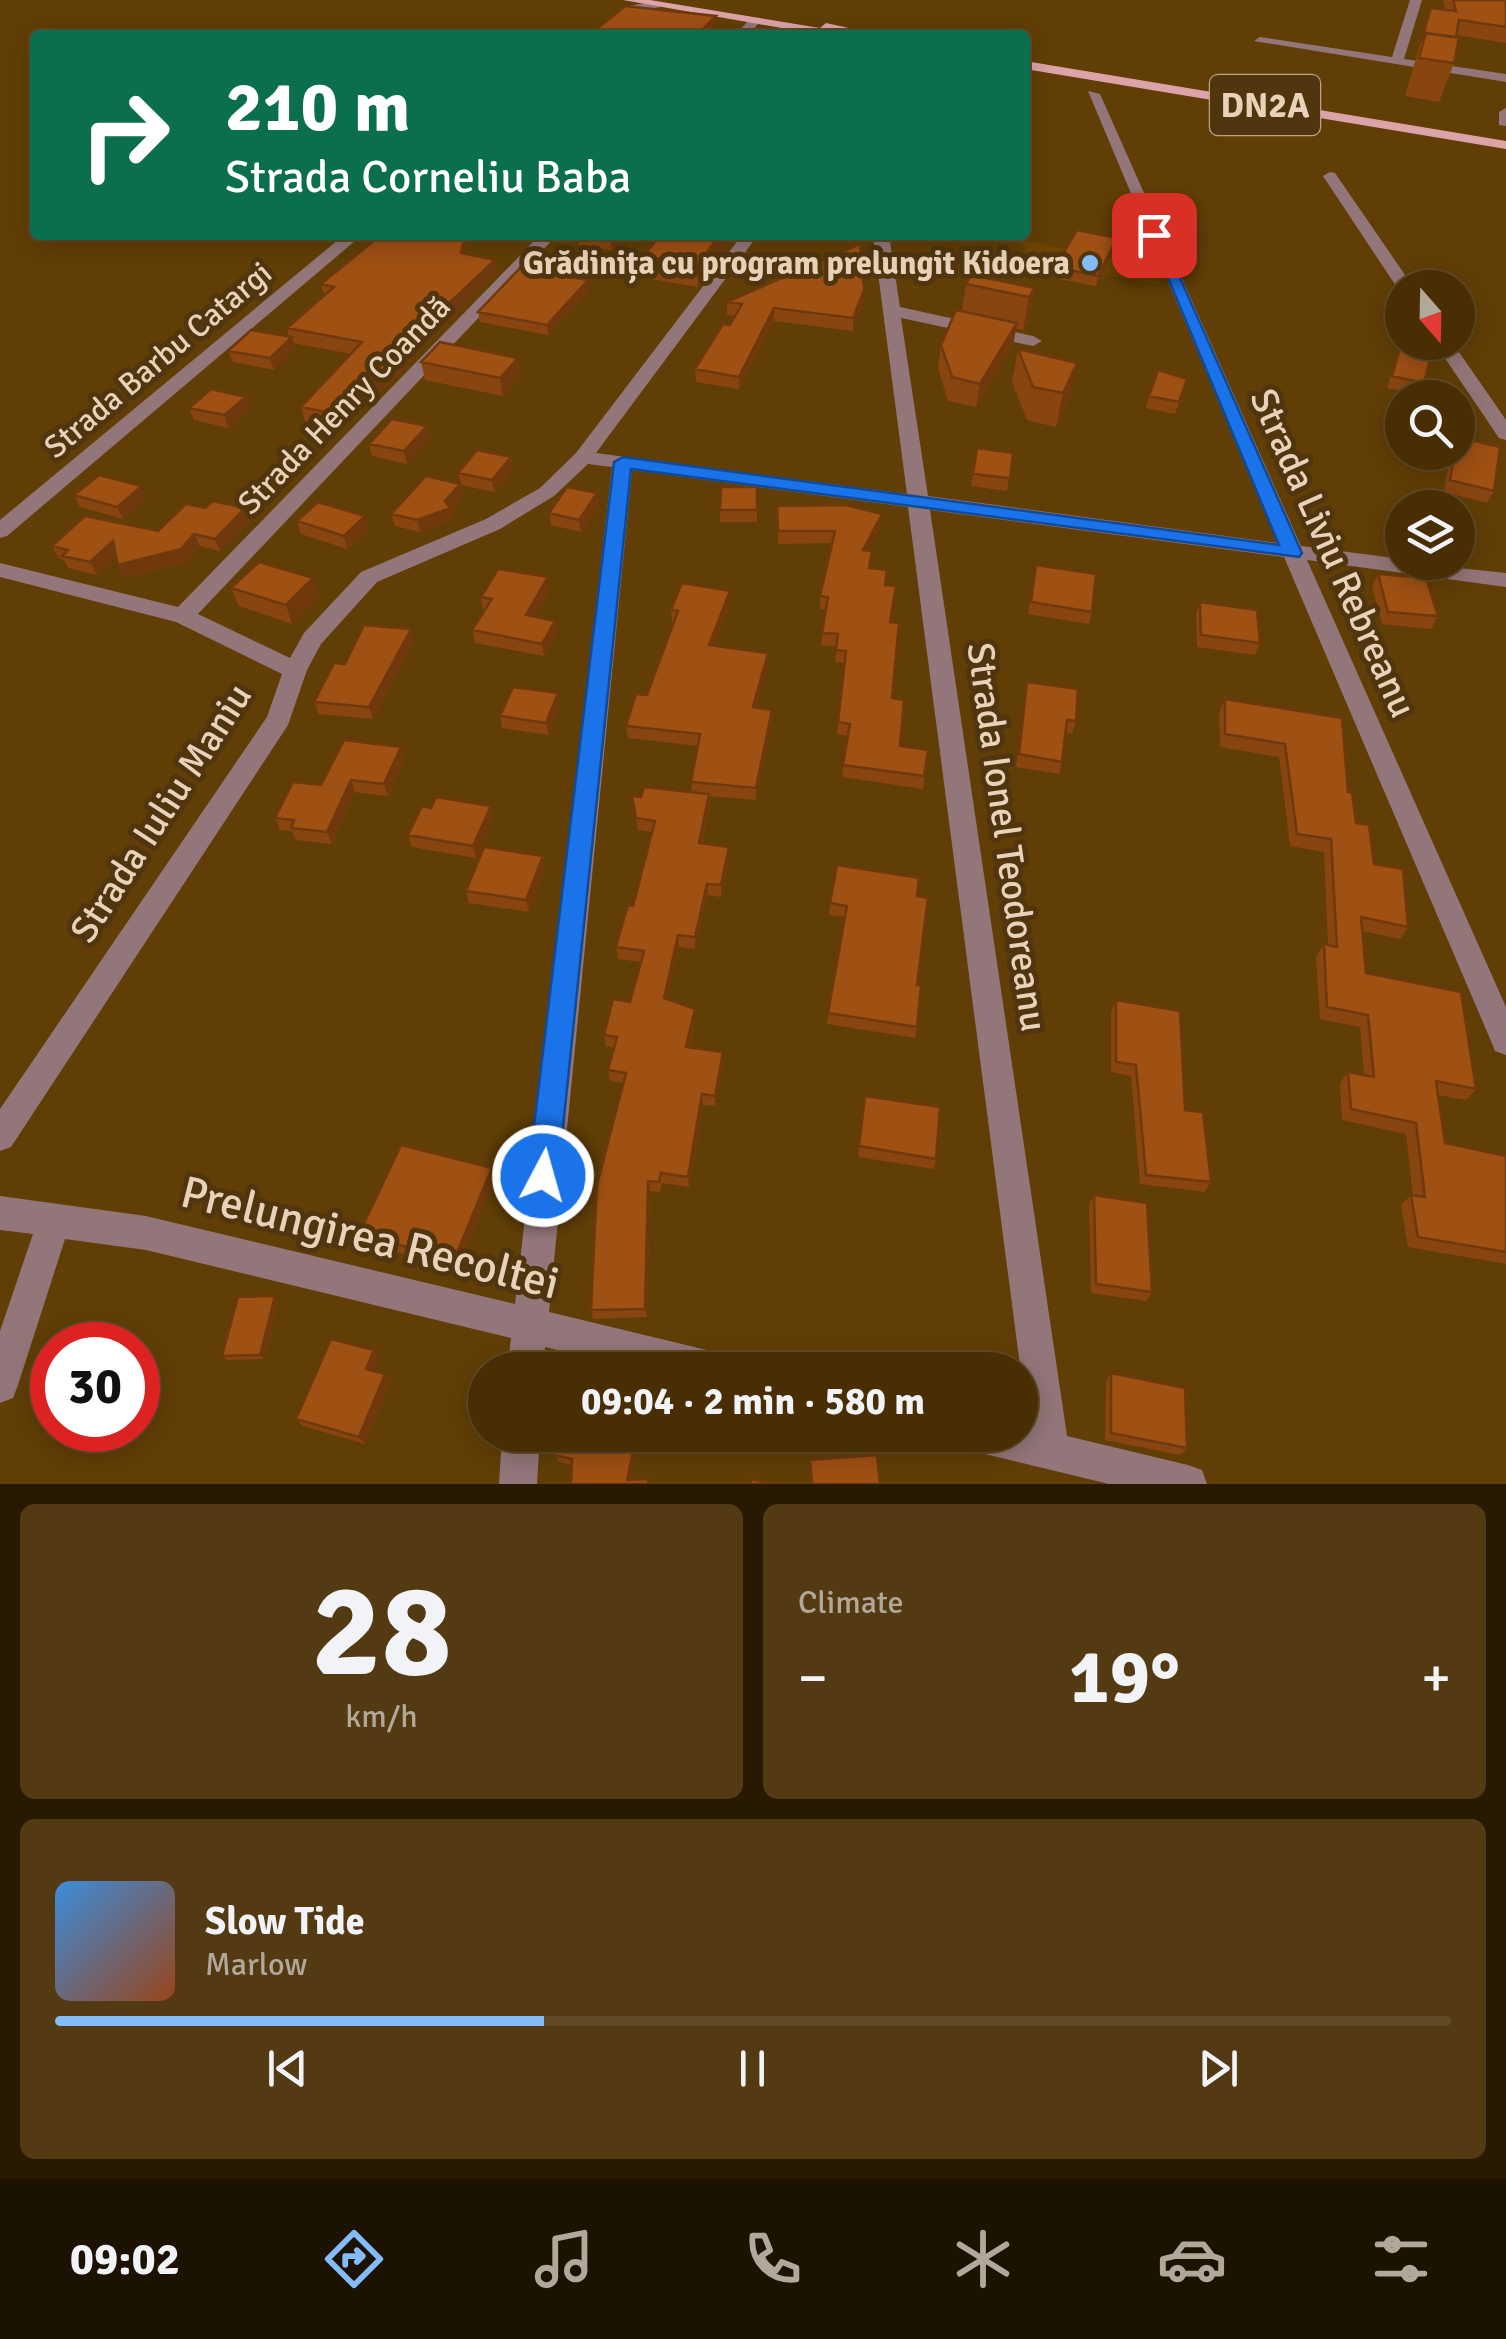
<!DOCTYPE html>
<meta charset="utf-8">
<style>
body{margin:0;font-family:Signika,sans-serif;background:#533a13;color:#f1f3f6;height:100vh;display:flex;flex-direction:column;font-size:38px;white-space:nowrap}
*{box-sizing:border-box;margin:0}
p{font-size:32px;color:#b1a89a}
.icon{flex:none;width:55px;height:55px;fill:none;stroke:currentColor;stroke-width:2;stroke-linecap:round;stroke-linejoin:round}
.map{position:relative;height:1484px;overflow:hidden}
.side{display:flex;flex-direction:column;gap:20px;padding:20px;background:#281902;flex:1}
.side>*{flex:none}
.guide{position:absolute;left:30px;top:30px;width:1000px;height:210px;border-radius:10px;box-shadow:0 5px 25px #0003,0 0 0 2px #614a26;background:#0b6e4f;color:#fff;overflow:hidden}
.needle{width:65px;rotate:160deg}
.buttons{position:absolute;left:1385px;top:270px;display:grid;gap:20px}
.buttons a{display:grid;place-items:center;width:90px;height:90px;border-radius:50%;background:#492e04;box-shadow:0 5px 25px #0003,0 0 0 2px #614a26;font-size:50px}
.speed{position:absolute;left:30px;top:1322px;display:flex;gap:20px;font-size:50px;font-weight:700;text-align:center}
.speed>*{display:grid;place-content:center;width:130px;height:130px;border-radius:50%;background:#492e04;box-shadow:0 5px 25px #0003,0 0 0 2px #614a26;line-height:1}
.speed .limit{border:15px solid #d22;background:#fff;color:#111}
.pin{position:absolute;display:grid;place-items:center;width:85px;height:85px;color:#fff;margin:-42px;border-radius:20px;box-shadow:0 5px 15px #0006}
.me{position:absolute;width:110px;margin:-55px;rotate:6deg;stroke-linejoin:round;filter:drop-shadow(0 0 8px #0008)}
.turn{display:flex;align-items:center;gap:35px;height:210px;padding:0 30px;font-size:45px}
.turn .icon{width:130px;height:130px;stroke-width:2.5}
.turn b{display:block;font-size:70px;line-height:85px}
.big{font-size:75px;font-weight:700;line-height:1.1}
.side .widget{flex:1;display:flex;flex-direction:column;justify-content:center;gap:15px;min-width:0;padding:0 35px;border-radius:15px;background:#533a13}
.side .dial{align-items:center;gap:0}
.dial b{font-size:130px;line-height:1}
.song{display:flex;align-items:center;gap:30px}
.cover{width:120px;height:120px;border-radius:15px;background:linear-gradient(135deg,hsl(210 70% 55%),hsl(20 70% 35%))}
.played{height:10px;border-radius:5px;background:linear-gradient(90deg,#83bcfb 35%,#614a26 35%)}
.keys{display:flex;justify-content:space-around;direction:ltr}
.heat{display:flex;justify-content:space-between;align-items:center;font-size:55px;direction:ltr}
.side .tiles{flex:1;display:grid;gap:20px;grid-template-columns:1fr 1fr}
.widget:last-child{grid-column:span 2}
.trip{position:absolute;left:468px;top:1352px;width:570px;height:100px;border-radius:50px;background:#492e04;box-shadow:0 5px 25px #0003,0 0 0 2px #614a26;font-weight:700;line-height:100px;text-align:center}
.menu{display:flex;height:160px;justify-content:space-around;align-items:center;background:#1d1202;color:#b1a89a}
.menu .icon{width:70px;height:70px}
.menu .selected{color:#83bcfb}
.menu b{font-size:45px;color:#f1f3f6}
.map>svg:first-child{display:block}
</style>
<div class="map">
<svg width="1506" height="1484" viewBox="0 0 1506 1484">
<rect width="100%" height="100%" fill="#613e06"/>
<path fill="#6d4502" d="M1021,240L1150,265L1161,285L1030,261Z"/>
<g fill="none" stroke-linecap="round" stroke-linejoin="round">
<path fill="#937679" fill-rule="evenodd" d="M1410,0H1422L1404,59L1506,74V82L1254,41L1260,37L1392,57Z
M657,1L661,7L636,11L601,35H587L629,6Z
M751,18L761,21L748,35H735Z
M1088,91L1100,94L1301,546L1402,559V562L1506,573V587L1307,560L1506,1007V1055L1495,1051L1491,1041L1284,557L930,510L1067,1436L1188,1465L1202,1470L1207,1484H1109L985,1454L972,1448L966,1435H1020V1425L1028,1427L908,507L632,470L549,1312L715,1352L728,1357L733,1370H640L545,1347L543,1370H507L511,1338L146,1250L65,1239L18,1385L13,1398L0,1403V1331L33,1234L0,1230V1196L146,1216L515,1304L612,467L588,464L554,496L500,529L377,582L321,644L307,670L288,725L11,1147L0,1151V1109L267,717L282,674L176,622L0,577V563L178,607L540,235H557L198,614L290,658L304,633L361,572L486,519L540,488L576,453L742,235H758L596,453L907,494L873,235H889L900,307L1033,336L1042,341L1033,346L901,318L928,496L1278,543Z
M1506,108V126L1499,125V112Z
M1330,172L1335,173L1414,288H1402L1400,292L1323,176Z
M344,235H362L7,536L0,538V520Z
M1434,342H1452L1506,420V440L1499,438Z
M502,1435H540L537,1484H499Z"/>
<path fill="#dca3a9" fill-rule="evenodd" d="M623,0H650L820,28L826,23L881,35H821Z
M1025,61L1506,141V149L1025,69Z"/>
</g>
<path fill="#894510" d="M1443,0H1506V43L1456,35L1454,63L1439,102L1405,96L1431,8L1445,9Z
M578,235H625L611,250L579,245Z
M661,235H726V250L698,287L645,278L643,256Z
M1117,238L1115,248L1096,286L1053,278L1055,267Z
M468,243L466,254L498,273L418,350L419,354L399,375L335,428L305,421L301,407L351,354L293,343L295,349L274,370L233,362L228,351L289,337L287,328L324,295L321,284Z
M966,284L1035,288L1029,321L1023,330L1016,328L1013,346L976,407L948,401L938,368L941,345L962,311Z
M589,290L548,335L480,322L478,312Z
M727,302H863L853,331L774,321L739,389L696,382L695,369L736,316L727,315Z
M1402,341L1424,383L1418,395L1387,388Z
M1018,349L1070,397L1056,427L1027,420L1012,382Z
M421,362L521,375L503,396L425,380Z
M1187,379L1175,414L1146,408L1149,396Z
M246,397L250,409L228,428L194,420L189,408Z
M427,426L430,438L407,464L372,456L369,444Z
M977,448L1013,453L1007,491L971,486Z
M1451,452H1458L1494,491L1487,503L1444,492Z
M511,457L513,470L494,492L461,485L458,473Z
M460,484L462,497L451,510L453,520L420,532L395,526L391,514Z
M721,487H757V522H720Z
M597,493L599,505L581,532L551,525L549,513Z
M74,495L147,498L123,519L80,507Z
M777,506L881,526L868,550L870,568L886,585L890,622L892,698L900,746L928,750L923,789L842,777L848,736L837,734L845,663L835,662L837,647L821,645L826,609H820V596L832,543L778,544Z
M205,508H245L250,520L220,551L200,546L186,562L124,578L118,565L116,556L97,575L68,568L64,560L59,558L52,546L158,531Z
M1458,516L1469,534L1463,546L1458,547Z
M297,521L369,529L347,549L301,534Z
M1036,565L1092,612L1089,624L1028,614Z
M1378,574L1438,616L1431,629L1382,624L1372,586Z
M313,578L319,597L292,624L239,606L231,588Z
M550,590L535,617L555,621L557,633L544,656L475,643L472,630L485,610H483L481,597Z
M730,591V604L714,645L768,653V666L756,708L772,710V722L756,800L710,796V806L702,844L729,859L721,897L708,895L695,949L679,947L667,999L695,1020L690,1047L723,1052V1063L715,1106L703,1105L689,1187L662,1183L660,1192L650,1191L647,1317L593,1319L591,1310L624,1083L610,1081L608,1070L614,1048L606,1046L604,1035L630,1002L641,962L618,959L616,947L633,906L652,832L638,830L632,796L641,797L692,792L691,782L698,746L628,738L626,726L647,695L674,623H672L671,610Z
M1200,602L1260,643L1255,655L1197,647L1196,614Z
M414,642L373,719L319,714L314,702L345,664Z
M1027,682L1076,721L1072,734L1066,733L1062,762L1059,774L1016,767Z
M1225,699L1348,792L1356,823L1374,864L1408,927L1400,939L1362,931L1366,973L1476,1089L1466,1100L1438,1095L1445,1143L1506,1156V1264L1408,1247L1401,1205L1411,1195L1413,1196L1406,1134L1342,1120L1340,1083L1348,1072L1364,1075L1360,1027L1320,1019L1316,957L1324,944L1328,945L1324,852L1290,846L1279,757L1220,747L1219,712Z
M560,706L549,735L502,728L500,716Z
M401,747L405,759L388,796L355,792L332,844L296,840L292,831L280,830L275,818L321,785Z
M494,818L476,858L412,847L408,835Z
M543,856L545,868L529,912L469,903L466,891Z
M917,896V1027L915,1038L827,1024L845,917L829,915L830,903Z
M1116,1000L1185,1110L1211,1182L1204,1192L1140,1184L1131,1076L1111,1072V1012Z
M865,1096L936,1159L934,1169L858,1157Z
M495,1178L458,1269L365,1243L359,1234Z
M1094,1195L1152,1292L1146,1301L1091,1293L1089,1205Z
M275,1296L278,1301L264,1359L227,1360L222,1356Z
M380,1358L374,1371L385,1374L391,1382L365,1444L303,1426L296,1419Z
M1111,1373L1187,1448L1180,1455L1105,1440L1106,1381Z
M561,1435H641L630,1480L648,1479L649,1484H571L572,1465L559,1462L555,1455Z"/>
<path fill="#6f380d" d="M716,16V34L700,32Z
M465,235H466L468,243L464,267L461,253Z
M614,235H625L611,250L610,239Z
M720,235H726V250L698,287L697,265Z
M1117,238L1115,248L1096,286L1098,276Z
M495,260L498,273L418,350L419,354L399,375L335,428L331,413Z
M588,280L589,290L548,335L547,325Z
M1035,288L1029,321L1023,330L1029,297Z
M864,290L863,302L853,331V318Z
M774,308V321L739,389V377Z
M1017,323L1013,346L976,407L980,384Z
M292,337L295,349L274,370L270,358Z
M518,358L521,375L503,396L500,378Z
M1077,363L1070,397L1056,427L1063,393Z
M246,397L250,409L228,428L224,415Z
M427,426L430,438L407,464L404,451Z
M511,457L513,470L494,492L492,480Z
M460,484L462,497L451,510L453,520L420,532L417,520L445,501Z
M142,486L147,498L123,519L117,507Z
M597,493L599,505L581,532L579,520Z
M245,508L250,520L220,551L215,539Z
M882,514L881,526L862,562L863,550Z
M365,516L369,529L347,549L344,536Z
M194,534L200,546L186,562L124,578L118,565Z
M113,541L119,553L97,575L90,562Z
M548,577L550,590L529,628L526,615Z
M313,578L319,597L292,624L286,605Z
M730,591V604L709,657V645Z
M555,621L557,633L544,656L542,644Z
M411,629L414,642L373,719L369,707Z
M768,653V666L753,720V707Z
M558,693L560,706L549,735L546,723Z
M772,710V722L756,800V788Z
M401,747L405,759L388,796L384,784Z
M351,780L355,792L332,844L327,832Z
M709,794L710,806L699,855V843Z
M491,806L494,818L476,858L473,846Z
M729,847V859L721,897V885Z
M543,856L545,868L529,912L526,900Z
M707,884L708,895L695,949V937Z
M678,935L679,947L665,1009L664,998Z
M695,1009V1020L687,1058L686,1047Z
M723,1052V1063L715,1106V1096Z
M702,1094L703,1105L689,1187L688,1177Z
M492,1168L495,1178L458,1269L454,1260Z
M648,1181L650,1191L647,1317L645,1309Z
M275,1296L278,1301L264,1359L260,1355Z
M374,1350L380,1358L372,1377L366,1369Z
M385,1374L391,1382L365,1444L359,1437Z
M637,1435H641L629,1484L627,1480Z"/>
<path fill="#9f5013" stroke="#6f380d" stroke-width="2.5" d="M1453,0H1506V27L1459,20L1456,37L1426,33L1421,42L1431,8L1456,11Z
M625,6L716,16L700,32L724,35H589Z
M1426,33L1459,38L1454,63L1419,58Z
M1077,230L1117,238L1098,276L1055,267Z
M381,235H465L461,253L495,260L411,339L415,340L396,360L331,413L301,407L362,342L287,328L334,287L321,284Z
M586,235H614L610,239Z
M661,235H720L697,265L643,256Z
M860,244L864,290L853,318L774,308L739,377L695,369L723,324L730,325L742,304L727,302Z
M520,268L588,280L547,325L478,312Z
M971,275L1035,288L1029,297L966,284Z
M956,310L1017,323L980,384L952,377L941,345Z
M251,330L292,337L270,358L228,351Z
M1402,341V342L1433,348L1424,383L1392,376Z
M440,342L518,358L500,378L421,362Z
M1018,349L1077,363L1063,393L1033,387Z
M1158,370L1187,379L1179,402L1149,396Z
M211,389L246,397L224,415L189,408Z
M392,419L427,426L404,451L369,444Z
M1458,437L1500,447L1494,491L1450,480L1455,452H1458Z
M977,448L1013,453L1010,478L973,474Z
M477,450L511,457L492,480L458,473Z
M99,475L142,486L117,507L74,495Z
M426,476L460,484L445,501L450,508L417,520L391,514Z
M567,487L597,493L579,520L549,513Z
M721,487H757V510H720Z
M213,501L245,508L215,539L194,534L181,549L118,565L113,541L90,562L62,556L68,550L52,546L85,516L158,531L186,504L205,508Z
M318,502L365,516L344,536L297,521Z
M846,505L882,514L863,550L872,551L869,568L887,570L885,585L896,586L890,622L899,623L892,698L904,700L900,746L928,750L924,776L843,765L850,724L838,722L846,651L836,650L838,634L822,633L828,597L820,596L835,531H778L777,506Z
M1458,516L1469,534H1458Z
M259,562L313,578L286,605L231,588Z
M1036,565L1096,574L1092,612L1031,602Z
M498,569L548,577L526,615L555,621L542,644L472,630L492,599L481,597Z
M1378,574L1426,578L1438,616L1388,612Z
M682,583L730,591L709,645L768,653L753,707L772,710L756,788L691,782L700,734L626,726L636,694L647,695L678,611L671,610Z
M1200,602L1257,610L1260,643L1201,635Z
M364,625L411,629L369,707L314,702L334,663L345,664Z
M1027,682L1078,689L1076,721L1067,720L1062,762L1019,754Z
M513,687L558,693L546,723L500,716Z
M1225,699L1342,718L1348,792H1352L1356,823L1369,825L1374,864L1403,869L1408,927L1361,917L1366,973L1461,992L1476,1089L1436,1081L1445,1143L1506,1156V1252L1418,1237L1411,1195L1425,1197L1416,1123L1351,1109L1348,1072L1374,1077L1368,1015L1327,1007L1324,944L1337,947L1331,839L1297,834L1285,744L1225,734Z
M344,740L401,747L384,784L351,780L327,832L291,828L294,820L275,818L293,782L321,785Z
M644,787L709,794L699,843L729,847L721,885L707,884L695,937L678,935L664,998L695,1009L686,1047L723,1052L715,1096L702,1094L688,1177L661,1173L659,1182L648,1181L645,1309L591,1310L597,1185L626,1073L608,1070L617,1037L604,1035L613,999L630,1002L644,951L616,947L628,905L633,906L655,821L636,818L632,796L641,797Z
M436,797L491,806L473,846L408,835L422,806L431,808Z
M484,847L543,856L526,900L466,891Z
M837,865L919,878L917,896L928,898L917,985H921L917,1027L828,1013L847,906L830,903Z
M1116,1000L1180,1011L1185,1110L1203,1112L1211,1182L1146,1175L1136,1065L1116,1062Z
M865,1096L940,1107L936,1159L859,1146Z
M401,1145L492,1168L454,1260L359,1234Z
M1094,1195L1147,1203L1152,1292L1096,1284Z
M275,1296L260,1355L222,1356L238,1297Z
M331,1339L374,1350L366,1369L385,1374L359,1437L296,1419Z
M1111,1373L1185,1388L1187,1448L1111,1433Z
M561,1435H637L627,1480L648,1479V1484H571L572,1459L555,1455Z
M877,1455L880,1484H812L810,1460Z
M750,1479L773,1484H751Z"/>
<path fill="#1a73e8" stroke="#114b97" stroke-width="2.5" d="M1149,232L1161,235L1302,553L1299,557L631,469L558,1176L554,1186L543,1191L532,1186L528,1176L614,462L623,457L1279,545Z"/>
<circle fill="#83bcfb" stroke="#50350f" stroke-width="4" cx="1090" cy="263" r="10"/>
<g text-anchor="middle" dominant-baseline="central" stroke-width="10" stroke-linejoin="round" paint-order="stroke">
<g font-size="32" font-weight="bold" fill="#e8d3ba" stroke="#50350f" text-anchor="end">
<text x="1070" y="263">Grădinița cu program prelungit Kidoera</text>
</g>
<g font-size="32" fill="#e8d3ba" stroke="#50350f">
<text transform="translate(158 360) rotate(-40)">Strada Barbu Catargi</text>
<text transform="translate(344 405) rotate(-46)">Strada Henry Coandă</text>
</g>
<rect fill="#50350f" stroke="#baa487" stroke-width="2.5" x="1210" y="75" width="110" height="60" rx="8"/>
<g font-size="35" font-weight="bold" fill="#e8d3ba">
<text x="1265" y="105">DN2A</text>
</g>
<g font-size="38" fill="#e8d3ba" stroke="#50350f">
<text transform="translate(1333 553) rotate(66)">Strada Liviu Rebreanu</text>
<text transform="translate(161 813) rotate(-57)">Strada Iuliu Maniu</text>
<text transform="translate(1007 837) rotate(82)">Strada Ionel Teodoreanu</text>
</g>
<g font-size="45" fill="#e8d3ba" stroke="#50350f">
<text transform="translate(370 1238) rotate(14)">Prelungirea Recoltei</text>
</g>
</g>
</svg>
<div class="buttons">
<a><svg class="needle" viewBox="-14 -14 28 28"><path d="M0-13l5 13h-10z" fill="#e53935"/><path d="M0 13l5-13h-10z" fill="#b1a89a"/></svg></a>
<a><svg class="icon" aria-label="search" viewBox="0 0 24 24"><circle cx="10" cy="10" r="6"/><path d="M15 15l6 6"/></svg></a>
<a><svg class="icon" aria-label="layers" viewBox="0 0 24 24"><path d="M12 4l9 5-9 5-9-5zM3 14l9 5 9-5"/></svg></a>
</div>
<div class="speed"><div class="limit">30</div></div>
<div class="pin" style="left:1154px;top:235px;background:#d93025"><svg class="icon" aria-label="arrive" viewBox="0 0 24 24"><path d="M6 21V4h12l-3 4 3 4H6"/></svg></div>
<svg class="me" style="left:543px;top:1176px" viewBox="-20 -20 40 40"><circle r="17" fill="#1a73e8" stroke="#fff" stroke-width="3"/><path d="M0-11L8 9 0 5-8 9z" fill="#fff"/></svg>
<div class="trip">09:04 · 2 min · 580 m</div>
<div class="guide">
<div class="turn"><svg class="icon" aria-label="right" viewBox="0 0 24 24"><path d="M7 20v-9h11M14 6l5 5-5 5"/></svg><div><b>210 m</b>Strada Corneliu Baba</div></div>
</div>
</div>
<section class="side">
<div class="tiles">
<div class="widget dial"><b>28</b><p>km/h</p></div>
<div class="widget"><p>Climate</p>
<div class="heat"><a>−</a><b class="big">19°</b><a>+</a></div>
</div>
<div class="widget">
<div class="song"><i class="cover"></i><div><b>Slow Tide</b><p>Marlow</p></div></div>
<div class="played"></div>
<div class="keys"><svg class="icon" aria-label="previous" viewBox="0 0 24 24"><path d="M18 5L8 12l10 7zM5 5v14"/></svg><svg class="icon" aria-label="pause" viewBox="0 0 24 24"><path d="M8 5v14M16 5v14"/></svg><svg class="icon" aria-label="next" viewBox="0 0 24 24"><path d="M6 5l10 7-10 7zM19 5v14"/></svg></div>
</div>
</div>
</section>
<nav class="menu">
<b>09:02</b>
<svg class="icon selected" aria-label="directions" viewBox="0 0 24 24"><path d="M12 3l9 9-9 9-9-9zM9 14v-3h6M13 9l2 2-2 2"/></svg>
<svg class="icon" aria-label="music" viewBox="0 0 24 24"><path d="M9 18V5l10-2v13"/><circle cx="6" cy="18" r="3"/><circle cx="16" cy="16" r="3"/></svg>
<svg class="icon" aria-label="phone" viewBox="0 0 24 24"><path d="M5 4h4l2 5-3 2q2 4 5 5l2-3 5 2v4C11 20 4 13 5 4z"/></svg>
<svg class="icon" aria-label="climate" viewBox="0 0 24 24"><path d="M12 3v18M4 7l16 10M4 17L20 7"/></svg>
<svg class="icon" aria-label="car" viewBox="0 0 24 24"><path d="M5 17H2v-5l4-1 3-4h7l3 4 3 1v5h-3M9 17h6M6 11h13"/><circle cx="7" cy="17" r="2"/><circle cx="17" cy="17" r="2"/></svg>
<svg class="icon" aria-label="filters" viewBox="0 0 24 24"><path d="M4 7h16M4 17h16"/><circle cx="9" cy="7" r="2"/><circle cx="15" cy="17" r="2"/></svg>
</nav>
